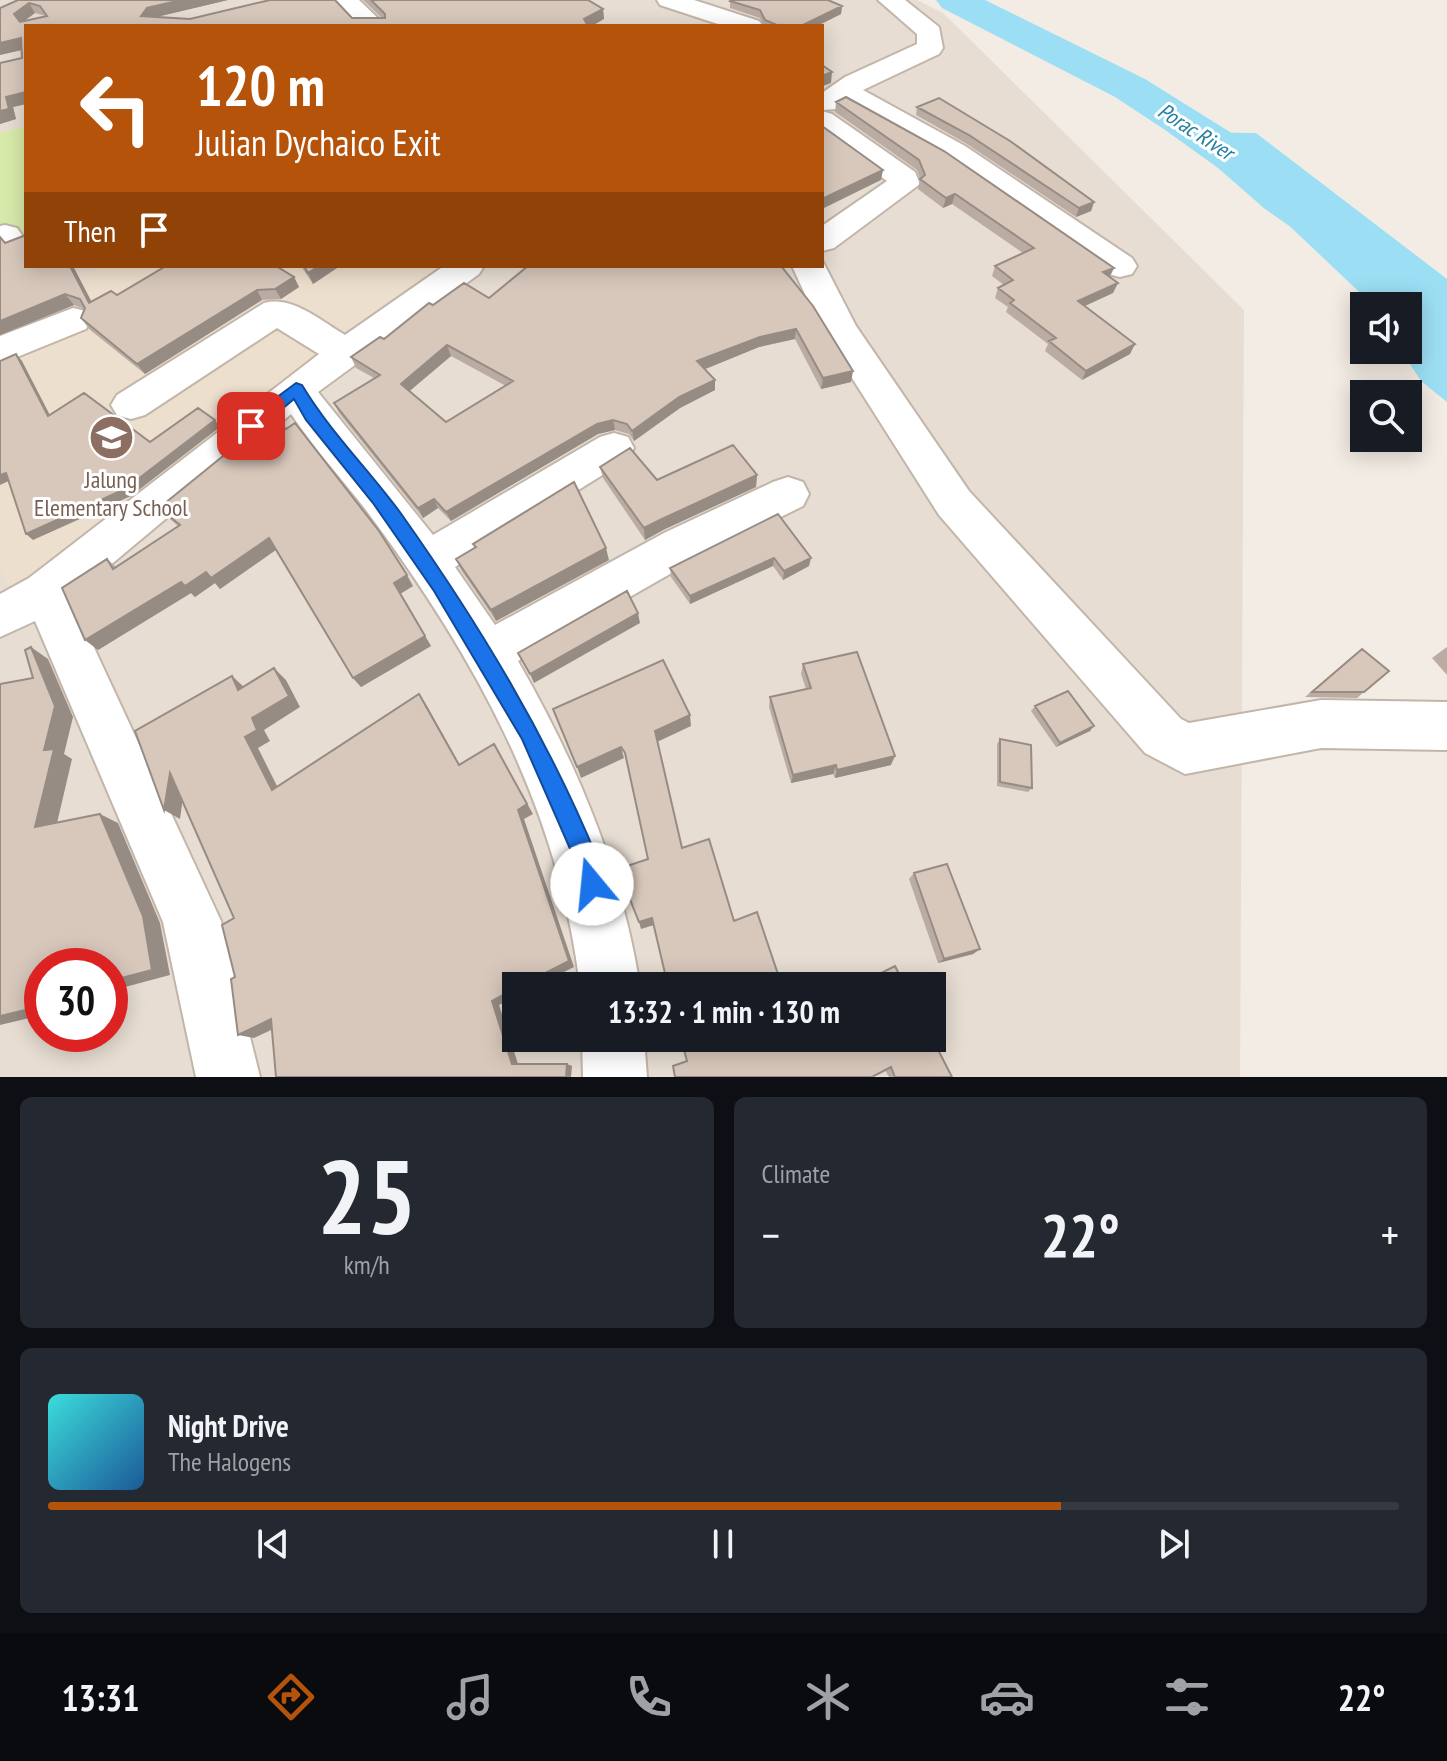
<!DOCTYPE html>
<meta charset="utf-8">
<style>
body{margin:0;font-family:"PT Sans Narrow",sans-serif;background:#242831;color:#f1f3f6;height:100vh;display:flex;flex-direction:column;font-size:30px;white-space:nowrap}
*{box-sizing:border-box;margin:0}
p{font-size:26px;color:#9ea1a6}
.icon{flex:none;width:44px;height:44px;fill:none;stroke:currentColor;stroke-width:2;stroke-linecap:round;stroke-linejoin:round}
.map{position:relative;height:1077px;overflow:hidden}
.panel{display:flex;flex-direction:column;gap:20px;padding:20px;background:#0d0f14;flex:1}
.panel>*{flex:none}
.banner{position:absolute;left:24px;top:24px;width:800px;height:244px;border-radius:0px;box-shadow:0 4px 20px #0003;background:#b45309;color:#fff;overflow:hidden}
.tools{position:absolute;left:1350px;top:292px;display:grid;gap:16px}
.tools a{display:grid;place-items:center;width:72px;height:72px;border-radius:0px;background:#171b24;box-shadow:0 4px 20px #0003;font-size:40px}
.speed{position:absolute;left:24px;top:948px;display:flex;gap:16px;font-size:40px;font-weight:700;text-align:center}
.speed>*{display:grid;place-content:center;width:104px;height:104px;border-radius:50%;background:#171b24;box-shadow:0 4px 20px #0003;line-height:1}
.speed .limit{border:12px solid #d22;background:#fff;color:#111}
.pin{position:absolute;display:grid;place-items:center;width:68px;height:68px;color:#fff;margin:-34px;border-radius:16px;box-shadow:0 4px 12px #0006}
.me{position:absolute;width:88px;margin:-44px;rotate:343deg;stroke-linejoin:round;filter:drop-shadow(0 0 6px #0008)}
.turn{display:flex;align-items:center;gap:28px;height:168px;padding:0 40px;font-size:36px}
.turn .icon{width:104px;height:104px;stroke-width:2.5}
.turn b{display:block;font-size:56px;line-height:68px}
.then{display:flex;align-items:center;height:76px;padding:0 40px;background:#0003;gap:16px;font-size:30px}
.big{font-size:60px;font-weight:700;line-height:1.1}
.panel .card{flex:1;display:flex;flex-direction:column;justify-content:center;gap:12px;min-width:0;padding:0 28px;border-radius:12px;background:#242831}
.panel .dial{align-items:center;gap:0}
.dial b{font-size:104px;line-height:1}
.song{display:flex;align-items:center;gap:24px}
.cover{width:96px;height:96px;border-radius:12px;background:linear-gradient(135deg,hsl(180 70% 55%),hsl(210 70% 35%))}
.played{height:8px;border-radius:4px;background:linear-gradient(90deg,#b45309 75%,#363941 75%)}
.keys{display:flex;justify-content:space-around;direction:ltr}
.heat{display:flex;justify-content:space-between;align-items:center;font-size:44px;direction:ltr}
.panel .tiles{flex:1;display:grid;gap:20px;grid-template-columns:1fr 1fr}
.card:last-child{grid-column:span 2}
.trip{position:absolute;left:502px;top:972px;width:444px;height:80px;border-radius:0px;background:#171b24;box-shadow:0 4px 20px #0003;font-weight:700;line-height:80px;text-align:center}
.tab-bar{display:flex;height:128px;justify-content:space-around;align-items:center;background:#090b0e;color:#9ea1a6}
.tab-bar .icon{width:56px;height:56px}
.tab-bar .active{color:#b45309}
.tab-bar b{font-size:36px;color:#f1f3f6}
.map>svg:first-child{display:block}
</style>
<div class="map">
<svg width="1447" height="1077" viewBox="0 0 1447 1077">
<rect width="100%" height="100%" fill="#f3ece4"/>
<path fill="#e7ddd2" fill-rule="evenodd" d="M0,0H917L943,13L1244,310L1240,1077H0ZM26,26H822V266H26ZM42,966H110V1034H42ZM516,986H932V1038H516Z"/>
<path fill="#eddfcd" d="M102,266H445L12,596L0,568V305Z"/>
<path fill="#d8eaaa" d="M26,126V266L57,271L21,266L0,227V133Z"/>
<path fill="#9cdff4" d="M1168,132L1256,133L1447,279V402L1421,381L1401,350H1408V306H1372L1331,255L1265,209L1218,168Z"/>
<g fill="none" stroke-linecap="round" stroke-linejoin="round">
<path fill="#9cdff4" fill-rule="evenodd" d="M936,0H985L1145,79L1275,160L1426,293L1435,306L1426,319L1408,324V306H1374L1241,180L1115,97L942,8Z"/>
<defs>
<path id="minor" d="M332,0H359L386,26H358Z
M657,0H694L759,21L763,26H724L660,5Z
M878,0H905L939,27L943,48L939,54L863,90L965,146L1132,258L1137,266L1132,274L1120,277L1108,274L943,158L845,103L837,109L822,110V93L845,77L917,44V34Z
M822,111L832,114L915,172L920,184L834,248L822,251V226L887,181L822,134Z
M5,225L17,228L22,235L17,242L0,247V226Z
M822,260L856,326L969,491L1181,719L1189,723L1321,700L1447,702V750L1321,748L1185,774L1145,753L939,515L821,329L792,266H822Z
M444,266H484L479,274L318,392L433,535L600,437L614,433L628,437L634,448L628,459L455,567L495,625L664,533L773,482L788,477L803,482L809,494L803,506L696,559L518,661C577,764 621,868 640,986H580C558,805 473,654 366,510C341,478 314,448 291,414L71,598L221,921L260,1077H196L163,922L35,621L0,637V594L29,578L319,354L277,328L145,415L131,419L117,415L111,405L117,395L264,303C292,295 321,321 345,335Z
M73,308L86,311L91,320L86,329L0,364V336Z
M582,1038H644L647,1077H583Z"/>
</defs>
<use href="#minor" stroke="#c2b5a9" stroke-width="4"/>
<use href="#minor" fill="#fff" fill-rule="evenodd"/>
</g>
<path fill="#baaca2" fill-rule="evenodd" d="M18,0H228L157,17L190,19L382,18L363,0H588L603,9L604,19L26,26V104L13,107L16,119L0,124L22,58L21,50L0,55V8ZM35,13L46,16L24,21Z
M829,0L842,6L841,14L817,26H764L760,18L730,8V1Z
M836,102L1114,268L1110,277L1113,293L1084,306L1130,354L1082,380L1045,351L1048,344L1006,312L1008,307L995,298L998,288L1004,285L992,276L995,266L1023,253L952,204L943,208L918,189L920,179L917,170L835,112Z
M917,107L1094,202L1091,211L1076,217L967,144L916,115Z
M26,235V266H73L91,302L111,291L117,295L166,266H276L294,277L299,287L281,299L262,300L145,374L89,329L81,318L85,309L74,305L0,335V237L6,243Z
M301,266H340L313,284Z
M781,266L851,382L821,389L795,339L759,347L705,369L715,390L680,408L634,441L629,434L615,430L598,434L451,521L438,508L423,518L339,413L334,403L374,378L356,368L351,357L384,339L433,305ZM451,356L506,386L446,422L409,391Z
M600,467L657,480L757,475L756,487L663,530L645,540L603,478Z
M159,508L413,586L400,594L431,646L361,687L353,678L276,550L220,589L215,583L195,597L191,593L98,650L107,559L116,567L178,526L170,519Z
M778,514L809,566L783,580L773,566L690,604L671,577L670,568Z
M473,544L609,560L496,621L461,570L456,559L475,548Z
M1447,647V675L1432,658Z
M1355,654L1364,692L1357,698L1305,697Z
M803,664L891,765L835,778L833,774L791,783L769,707L770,697L806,689L801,674Z
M1035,706L1090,731L1056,747L1031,711Z
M1000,739L1032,788L1028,792L997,786V744Z
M914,873L980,949L973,954L938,963L909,879Z
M932,1038L952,1077H889L885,1070L687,1061Z"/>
<path fill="#978c84" d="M181,0H228L152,18L141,16L147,8Z
M29,3L35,13L20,24L14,14Z
M842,6L841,14L817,26H801Z
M603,9L604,19L592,26H585L584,19Z
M21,38L26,49L0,55V43Z
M832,72L831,83L823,86L822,90V76Z
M26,92V104L13,107L16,119L0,124V111L6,97Z
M883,170L881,180L822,209V199Z
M955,194L952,204L943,208L946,198Z
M1094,202L1091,211L1076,217L1079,208Z
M70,266H73L98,314L89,303Z
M319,266H340L313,284L308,273Z
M1114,268L1109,277L1103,272Z
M294,277L299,287L281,299L275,289Z
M1118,283L1113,293L1074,311L1078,301Z
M257,290L262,300L145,374L137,364Z
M65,294L74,305L0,335V321Z
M796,329L795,339L759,347L698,372L697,361L760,337Z
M1135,344L1130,354L1082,380L1086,371Z
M447,345L451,356L405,395L401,384Z
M16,354L22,361L54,423L48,416Z
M853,371L851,382L821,389L823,378Z
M715,380V390L680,408L634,441L632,431L679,397Z
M215,420L220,427L131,496L33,540L26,534Z
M613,420L615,430L598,434L451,521L446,512L597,424Z
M6,473L13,479L0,485V475Z
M757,475L756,487L663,530L645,540L644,528L662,519Z
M434,499L438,508L423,518L418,508Z
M269,538L277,549L220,589L215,583L195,597L191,593L98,650L85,640L181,582L206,572Z
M606,548L609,560L496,621L491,610Z
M774,558L773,566L690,604V596Z
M811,558L809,566L783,580L784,571Z
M407,575L413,586L400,594L431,646L361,687L353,678L394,583Z
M638,613L640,623L534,683L530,674Z
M31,647L48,659L73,717L64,754L72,759L54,836L35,827L44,750Z
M274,668L286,680L300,707L264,730L270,741L258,748L284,800L272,790L245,737Z
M232,676L245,688L238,690Z
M419,694L427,706L466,776L459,765Z
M690,715L691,726L657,742L655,731Z
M1094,726L1090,731L1056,747L1060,743Z
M494,744L533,814L524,819L574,967L536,986H520L518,810Z
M621,747L624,758L581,778L577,767Z
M895,756L891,765L835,778L837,770Z
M836,765L833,774L791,783L793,775Z
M170,773L185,783L180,819L164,810Z
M100,814L118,823L160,923L170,975L110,991Z
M652,918L654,925L641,929L639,922Z
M980,949L973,954L938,963L944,959Z
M516,988V996L499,1005L519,1067L512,1064L492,1001Z
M42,1006V1015L0,1025V1016Z
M271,1019L286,1023L254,1038L238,1035Z
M567,1064L572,1066L571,1077H566Z"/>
<path fill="#d8c8bc" stroke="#978c84" stroke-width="2" fill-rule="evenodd" d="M18,0H181L147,8L141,16L190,19L270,0H335L352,18H385V14L371,0H588L603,9L584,19L588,26H26V92L6,97L9,109L0,111V63L22,58L21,38L0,43V8ZM29,3L40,6L47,16L20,22L14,14Z
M731,0H828L842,6L801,26H779L765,20L760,10L730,1Z
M822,65L832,72L822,76Z
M846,97L944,151L1114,268L1103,272L1118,283L1078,301L1135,344L1086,371L1049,341L1056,338L1010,303L1014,300L998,288L1013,280L995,266L1034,248L955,194L946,198L920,179L925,175L919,160L836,102Z
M939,98L1010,141L1094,202L1079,208L969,135L917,107Z
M822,126L883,170L822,199Z
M26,235V266H70L89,303L111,291L117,295L166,266H276L294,277L275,289L257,290L137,364L81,318L85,308L80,299L65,294L0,321V237L5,243Z
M304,266H319L308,273Z
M528,266H781L813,306L853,371L823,378L796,329L760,337L697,361L715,380L679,397L632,431L627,424L613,420L597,424L446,512L434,499L418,508L334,403L380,375L351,357L380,337L384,339L429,303L433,305L464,283L489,298ZM447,345L513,381L446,422L401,384Z
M16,354L48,416L84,393L150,442L198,408L215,420L125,489L26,534L6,473L0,475V361Z
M271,417L286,429L295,423L379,531L407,575L394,583L425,636L353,678L269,538L211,578L206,572L185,586L181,582L85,640L62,588L107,559L113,569L180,525L159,508Z
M733,445L757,475L662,519L644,528L600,467L630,448L657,480Z
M574,482L606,548L491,610L456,559L476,547L473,544Z
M778,514L811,558L784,571L774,558L690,596L670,568Z
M627,591L638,613L530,674L518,653Z
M31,647L55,706L44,750L54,749L35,827L100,814L143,916L152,970L110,981V966H42V1006L0,1016V684L33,678L25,650Z
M1362,649L1389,671L1364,692H1312Z
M857,652L895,756L837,770L836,765L793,775L770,697L811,688L803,664Z
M663,660L690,715L655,731L682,848L709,839L734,921L757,912L782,986H668L652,918L639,922L618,869L648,859L625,753L621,747L577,767L553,709Z
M274,668L289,696L252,718L257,730L245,737L272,790L419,694L459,765L494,744L527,804L518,810L569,961L520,986H516V988L492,1001L512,1064H567L566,1077H276L271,1019L238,1035L231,979L235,977L222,925L234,918L170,773L164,810L135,731L232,676L238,690Z
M1068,691L1094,726L1060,743L1035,706Z
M1000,739L1031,745L1032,788L1000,782Z
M947,864L980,949L944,959L914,873Z
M895,966L905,986H855Z
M681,1038H932L952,1077H895L891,1067L872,1077H675L673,1066L687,1061Z"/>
<path fill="#1a73e8" stroke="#114b97" stroke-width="2" d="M296,383L302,385C330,432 370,471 402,515C479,624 547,736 598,860L603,884L600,892L592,895L584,892L575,860L522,739L434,591L373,503L306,420L294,399L257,430H245V421Z"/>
<defs>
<symbol id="school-disc" viewBox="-11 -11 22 22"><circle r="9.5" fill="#8d6e63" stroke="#fff"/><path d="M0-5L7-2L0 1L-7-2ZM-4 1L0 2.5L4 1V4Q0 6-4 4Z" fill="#fff"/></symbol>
</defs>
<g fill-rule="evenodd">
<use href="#school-disc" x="86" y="412" width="51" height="51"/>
</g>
<g text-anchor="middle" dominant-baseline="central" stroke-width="6" stroke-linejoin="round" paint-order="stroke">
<g font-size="22" font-style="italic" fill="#24809e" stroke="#fff">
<text transform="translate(1196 131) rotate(33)">Porac River</text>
</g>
<g font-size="24" fill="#785e54" stroke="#fff">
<text x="111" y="479">Jalung<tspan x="111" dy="28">Elementary School</tspan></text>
</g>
</g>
</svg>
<div class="tools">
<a><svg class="icon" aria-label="sound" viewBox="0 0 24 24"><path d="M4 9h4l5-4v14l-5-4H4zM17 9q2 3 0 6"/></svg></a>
<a><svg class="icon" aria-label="search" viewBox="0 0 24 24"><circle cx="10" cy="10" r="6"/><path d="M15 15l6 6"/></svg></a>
</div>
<div class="speed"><div class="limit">30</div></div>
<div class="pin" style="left:251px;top:426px;background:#d93025"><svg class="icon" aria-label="arrive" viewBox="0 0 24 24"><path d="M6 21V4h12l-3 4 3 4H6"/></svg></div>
<svg class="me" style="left:592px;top:884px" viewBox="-20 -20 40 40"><circle r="19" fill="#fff"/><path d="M0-13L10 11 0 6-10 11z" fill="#1a73e8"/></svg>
<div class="trip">13:32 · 1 min · 130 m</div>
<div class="banner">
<div class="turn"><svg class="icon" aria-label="left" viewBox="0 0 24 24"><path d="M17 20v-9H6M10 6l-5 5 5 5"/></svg><div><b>120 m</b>Julian Dychaico Exit</div></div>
<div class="then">Then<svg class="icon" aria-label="arrive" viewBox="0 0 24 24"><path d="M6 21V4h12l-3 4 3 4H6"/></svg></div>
</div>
</div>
<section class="panel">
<div class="tiles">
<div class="card dial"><b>25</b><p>km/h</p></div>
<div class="card"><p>Climate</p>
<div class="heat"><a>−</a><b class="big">22°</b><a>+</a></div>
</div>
<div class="card">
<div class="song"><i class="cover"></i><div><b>Night Drive</b><p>The Halogens</p></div></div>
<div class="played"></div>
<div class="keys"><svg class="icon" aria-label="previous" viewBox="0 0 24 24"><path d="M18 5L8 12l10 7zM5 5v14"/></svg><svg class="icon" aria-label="pause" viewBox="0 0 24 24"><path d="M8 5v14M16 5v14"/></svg><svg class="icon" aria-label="next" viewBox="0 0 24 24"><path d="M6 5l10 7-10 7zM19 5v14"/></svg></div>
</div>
</div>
</section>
<nav class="tab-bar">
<b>13:31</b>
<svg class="icon active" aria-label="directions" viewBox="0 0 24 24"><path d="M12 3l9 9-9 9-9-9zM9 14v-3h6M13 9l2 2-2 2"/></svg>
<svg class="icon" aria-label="music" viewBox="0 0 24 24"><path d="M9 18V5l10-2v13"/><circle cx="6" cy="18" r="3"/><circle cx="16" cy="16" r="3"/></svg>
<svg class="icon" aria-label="phone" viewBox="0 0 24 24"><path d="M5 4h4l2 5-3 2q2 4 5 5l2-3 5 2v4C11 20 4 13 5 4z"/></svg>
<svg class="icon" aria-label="climate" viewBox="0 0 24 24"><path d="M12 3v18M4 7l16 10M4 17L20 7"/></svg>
<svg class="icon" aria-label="car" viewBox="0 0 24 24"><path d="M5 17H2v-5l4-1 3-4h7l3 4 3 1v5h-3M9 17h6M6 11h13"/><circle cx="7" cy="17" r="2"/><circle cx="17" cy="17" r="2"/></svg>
<svg class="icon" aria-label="filters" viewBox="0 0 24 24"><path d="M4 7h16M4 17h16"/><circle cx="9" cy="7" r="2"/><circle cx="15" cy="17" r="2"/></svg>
<b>22°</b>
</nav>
